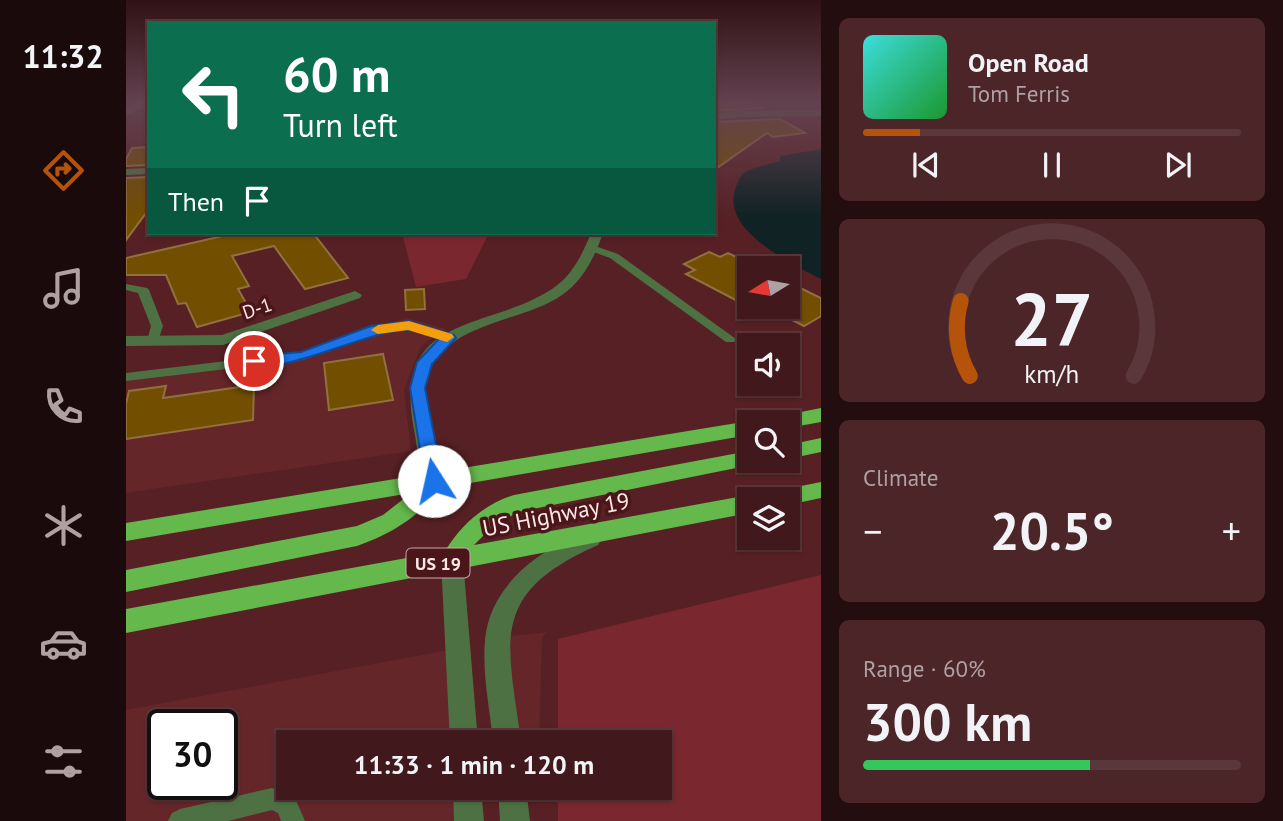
<!DOCTYPE html>
<meta charset="utf-8">
<style>
body{margin:0;font-family:"PT Sans",sans-serif;background:#4c2528;color:#f1f3f6;height:100vh;display:flex;flex-direction:column;font-size:26px;white-space:nowrap}
*{box-sizing:border-box;margin:0}
p{font-size:23px;color:#aea0a3}
.icon{flex:none;width:38px;height:38px;fill:none;stroke:currentColor;stroke-width:2;stroke-linecap:round;stroke-linejoin:round}
.map{position:relative;flex:1;overflow:hidden}
.details{display:flex;flex-direction:column;gap:18px;padding:18px;background:#240d0f;width:462px}
.details>*{flex:none}
.banner{position:absolute;left:21px;top:21px;width:569px;height:214px;border-radius:0px;box-shadow:0 2px 5px #0004,0 0 0 2px #5a373a;background:#0b6e4f;color:#fff;overflow:hidden}
.needle{width:46px;rotate:259deg}
.controls{position:absolute;left:611px;top:256px;display:grid;gap:14px}
.controls a{display:grid;place-items:center;width:63px;height:63px;border-radius:0px;background:#41181b;box-shadow:0 2px 5px #0004,0 0 0 2px #5a373a;font-size:35px}
.speed{position:absolute;left:21px;top:709px;display:flex;gap:14px;font-size:35px;font-weight:700;text-align:center}
.speed>*{display:grid;place-content:center;width:91px;height:91px;border-radius:50%;background:#41181b;box-shadow:0 2px 5px #0004,0 0 0 2px #5a373a;line-height:1}
.speed .limit{border:4px solid #111;border-radius:10px;background:#fff;color:#111}
.pin{position:absolute;display:grid;place-items:center;width:60px;height:60px;color:#fff;margin:-30px;border:4px solid #fff;border-radius:50%;box-shadow:0 2px 7px #0007}
.me{position:absolute;width:77px;margin:-38px;rotate:350deg;stroke-linejoin:round;filter:drop-shadow(0 0 5px #0008)}
.turn{display:flex;align-items:center;gap:24px;height:147px;padding:0 21px;font-size:32px}
.turn .icon{width:91px;height:91px;stroke-width:2.5}
.turn b{display:block;font-size:49px;line-height:60px}
.then{display:flex;align-items:center;height:66px;padding:0 21px;background:#0003;gap:14px;font-size:26px}
.big{font-size:52px;font-weight:600;line-height:1.1}
.details .widget{flex:1;display:flex;flex-direction:column;justify-content:center;gap:10px;min-width:0;padding:0 24px;border-radius:10px;background:#4c2528}
.details .dial{align-items:center;gap:0}
.dial svg{height:182px;overflow:visible;fill:none;stroke:#5a373a;stroke-width:7;stroke-linecap:round;text-anchor:middle}
.dial text{fill:#f1f3f6;stroke:none}
.song{display:flex;align-items:center;gap:21px}
.cover{width:84px;height:84px;border-radius:10px;background:linear-gradient(135deg,hsl(180 70% 55%),hsl(130 70% 35%))}
.played{height:7px;border-radius:4px;background:linear-gradient(90deg,#b45309 15%,#5a373a 15%)}
.keys{display:flex;justify-content:space-around;direction:ltr}
.heat{display:flex;justify-content:space-between;align-items:center;font-size:38px;direction:ltr}
.charge{height:10px;border-radius:5px;background:linear-gradient(90deg,#34c759 60%,#5a373a 0)}
.trip{position:absolute;left:150px;top:730px;width:396px;height:70px;border-radius:0px;background:#41181b;box-shadow:0 2px 5px #0004,0 0 0 2px #5a373a;font-weight:600;line-height:70px;text-align:center}
main{display:flex;flex:1;min-height:0}
.menu{display:flex;flex-direction:column;width:126px;justify-content:space-around;align-items:center;background:#1a0a0b;color:#aea0a3}
.menu .icon{width:49px;height:49px}
.menu .current{color:#b45309}
.menu b{font-size:32px;color:#f1f3f6}
.map>svg:first-child{display:block}
</style>
<main>
<nav class="menu">
<b>11:32</b>
<svg class="icon current" aria-label="directions" viewBox="0 0 24 24"><path d="M12 3l9 9-9 9-9-9zM9 14v-3h6M13 9l2 2-2 2"/></svg>
<svg class="icon" aria-label="music" viewBox="0 0 24 24"><path d="M9 18V5l10-2v13"/><circle cx="6" cy="18" r="3"/><circle cx="16" cy="16" r="3"/></svg>
<svg class="icon" aria-label="phone" viewBox="0 0 24 24"><path d="M5 4h4l2 5-3 2q2 4 5 5l2-3 5 2v4C11 20 4 13 5 4z"/></svg>
<svg class="icon" aria-label="climate" viewBox="0 0 24 24"><path d="M12 3v18M4 7l16 10M4 17L20 7"/></svg>
<svg class="icon" aria-label="car" viewBox="0 0 24 24"><path d="M5 17H2v-5l4-1 3-4h7l3 4 3 1v5h-3M9 17h6M6 11h13"/><circle cx="7" cy="17" r="2"/><circle cx="17" cy="17" r="2"/></svg>
<svg class="icon" aria-label="filters" viewBox="0 0 24 24"><path d="M4 7h16M4 17h16"/><circle cx="9" cy="7" r="2"/><circle cx="15" cy="17" r="2"/></svg>
</nav>
<div class="map">
<svg width="695" height="821" viewBox="0 0 695 821">
<rect width="100%" height="100%" fill="#572024"/>
<path fill="#65262a" fill-rule="evenodd" d="M281,318L320,329L295,346L278,390L285,451L0,493V375L145,360Z
M421,632L416,638L413,742H381L370,638Z
M328,649L338,742H163V788H341L343,821H0V710ZM37,724H96V784H37Z"/>
<path fill="#7a272f" d="M276,233H363L340,279L290,287Z
M695,575V821H432V788H534V742H432V639Z"/>
<path fill="#102223" d="M695,149V279C664,263 593,229 610,187C612,182 613,177 618,173C626,167 643,165 654,161V156Z"/>
<path fill="#714e00" stroke="#91713d" stroke-width="2" d="M588,103H628L636,108L588,111Z
M654,119L679,133L647,137L641,133L588,170V122Z
M23,147V165L0,166V159L6,148Z
M23,177V209L0,240V178Z
M110,233H187L222,278L179,289L148,246L106,256L123,286L112,289L125,312L71,327L60,303L52,304L40,275H0V258Z
M583,252L594,257L602,253L623,263V307L560,274L569,270L558,264Z
M662,282L695,298V316L678,326L662,318Z
M298,289L299,309L280,310L279,290Z
M257,354L267,400L203,410L198,363Z
M128,385L127,420L0,439V404L3,391L40,386L37,398Z"/>
<g fill="none" stroke-linecap="round" stroke-linejoin="round">
<path fill="#4e7144" fill-rule="evenodd" d="M466,245L492,254L610,339L608,342H600L484,258L462,250V246Z
M0,284L21,288L23,290L37,326L31,344H23L21,341L25,326L12,293L0,290Z
M283,321L327,335L329,338L323,342L282,329L247,333L177,360L0,381V373L175,352L241,327Z
M146,788L168,796L179,821H155L152,813L146,810L102,821H42L46,813L54,809Z"/>
<path fill="#4e7144" fill-rule="evenodd" d="M695,110V116L611,117L588,120V114L611,111Z
M23,168V174L0,175V169Z
M465,233H477C469,256 457,281 436,295C393,325 310,321 300,386C297,412 312,454 318,481L315,486L308,488L301,486C292,469 291,443 287,424C268,313 362,331 426,289C446,276 456,255 465,233Z
M229,291L236,295L234,298L97,345L0,346V336L96,335Z
M465,530L472,533L476,539L472,545C361,594 382,641 395,742H367C364,709 356,674 359,640C364,584 416,547 465,530Z
M326,551L334,553L337,560L352,742H324L315,560L318,553Z
M327,788H355L358,821H328Z
M372,788H400L404,821H374Z"/>
<path fill="#4e7144" fill-rule="evenodd" d="M13,103L23,105L0,115V109Z"/>
<path fill="#64b84c" fill-rule="evenodd" d="M695,408V422L662,428V422H647L650,417Z
M623,421L625,422H623V435L315,488C291,518 267,533 231,546L0,592V570L231,526L257,515L285,493L0,541V523Z
M695,438V452L662,459V445Z
M623,451V460H633L630,464L392,512L366,527L348,545L623,495L631,499H623V513L0,633V609L319,551C336,524 357,505 388,495Z
M695,482V498L662,505V499H637L640,493Z"/>
</g>
<linearGradient id="sky" x2="0" y2="1"><stop stop-color="#301214"/><stop offset="0.47" stop-color="#634250"/><stop offset="1" stop-color="#634250" stop-opacity="0"/></linearGradient>
<rect width="695" height="218" fill="url(#sky)"/>
<path fill="#1a73e8" stroke="#114b97" stroke-width="2" d="M283,321L328,335L330,338L306,364L299,388L317,481L314,486H301L299,481L284,388L291,362L313,339C304,336 292,330 282,330C248,327 143,383 121,361L128,356L175,352L245,326Z"/>
<path fill="#f59e0b" d="M283,321L326,334L328,337L321,342L282,330L252,334L245,330L252,325Z"/>
<g text-anchor="middle" dominant-baseline="central" stroke-width="7" stroke-linejoin="round" paint-order="stroke">
<rect fill="#4b161a" stroke="#c8a8aa" stroke-width="2" x="280.5" y="548.5" width="63" height="29" rx="5"/>
<g font-size="18" font-weight="bold" fill="#fde7e7">
<text x="312" y="563">US 19</text>
</g>
<g font-size="19" fill="#fde7e7" stroke="#4b161a">
<text transform="translate(131 308) rotate(-19)">D-1</text>
</g>
<g font-size="23" fill="#fde7e7" stroke="#4b161a">
<text transform="translate(430 514) rotate(-11)">US Highway 19</text>
</g>
</g>
</svg>
<div class="controls">
<a><svg class="needle" viewBox="-14 -14 28 28"><path d="M0-13l5 13h-10z" fill="#e53935"/><path d="M0 13l5-13h-10z" fill="#aea0a3"/></svg></a>
<a><svg class="icon" aria-label="sound" viewBox="0 0 24 24"><path d="M4 9h4l5-4v14l-5-4H4zM17 9q2 3 0 6"/></svg></a>
<a><svg class="icon" aria-label="search" viewBox="0 0 24 24"><circle cx="10" cy="10" r="6"/><path d="M15 15l6 6"/></svg></a>
<a><svg class="icon" aria-label="layers" viewBox="0 0 24 24"><path d="M12 4l9 5-9 5-9-5zM3 14l9 5 9-5"/></svg></a>
</div>
<div class="speed"><div class="limit">30</div></div>
<div class="pin" style="left:128px;top:361px;background:#d93025"><svg class="icon" aria-label="arrive" viewBox="0 0 24 24"><path d="M6 21V4h12l-3 4 3 4H6"/></svg></div>
<svg class="me" style="left:308px;top:481px" viewBox="-20 -20 40 40"><circle r="19" fill="#fff"/><path d="M0-13L10 11 0 6-10 11z" fill="#1a73e8"/></svg>
<div class="trip">11:33 · 1 min · 120 m</div>
<div class="banner">
<div class="turn"><svg class="icon" aria-label="left" viewBox="0 0 24 24"><path d="M17 20v-9H6M10 6l-5 5 5 5"/></svg><div><b>60 m</b>Turn left</div></div>
<div class="then">Then<svg class="icon" aria-label="arrive" viewBox="0 0 24 24"><path d="M6 21V4h12l-3 4 3 4H6"/></svg></div>
</div>
</div>
<section class="details">
<div class="widget">
<div class="song"><i class="cover"></i><div><b>Open Road</b><p>Tom Ferris</p></div></div>
<div class="played"></div>
<div class="keys"><svg class="icon" aria-label="previous" viewBox="0 0 24 24"><path d="M18 5L8 12l10 7zM5 5v14"/></svg><svg class="icon" aria-label="pause" viewBox="0 0 24 24"><path d="M8 5v14M16 5v14"/></svg><svg class="icon" aria-label="next" viewBox="0 0 24 24"><path d="M6 5l10 7-10 7zM19 5v14"/></svg></div>
</div>
<div class="widget dial"><svg viewBox="0 0 100 80">
<path d="M14 69A42 42 0 1 1 86 69"/>
<path d="M14 69A42 42 0 0 1 10 36" stroke="#b45309"/>
<text x="50" y="56" font-size="32" font-weight="700">27</text>
<text x="50" y="72" font-size="11">km/h</text>
</svg></div>
<div class="widget"><p>Climate</p>
<div class="heat"><a>−</a><b class="big">20.5°</b><a>+</a></div>
</div>
<div class="widget"><p>Range · 60%</p><b class="big">300 km</b><div class="charge"></div></div>
</section>
</main>
